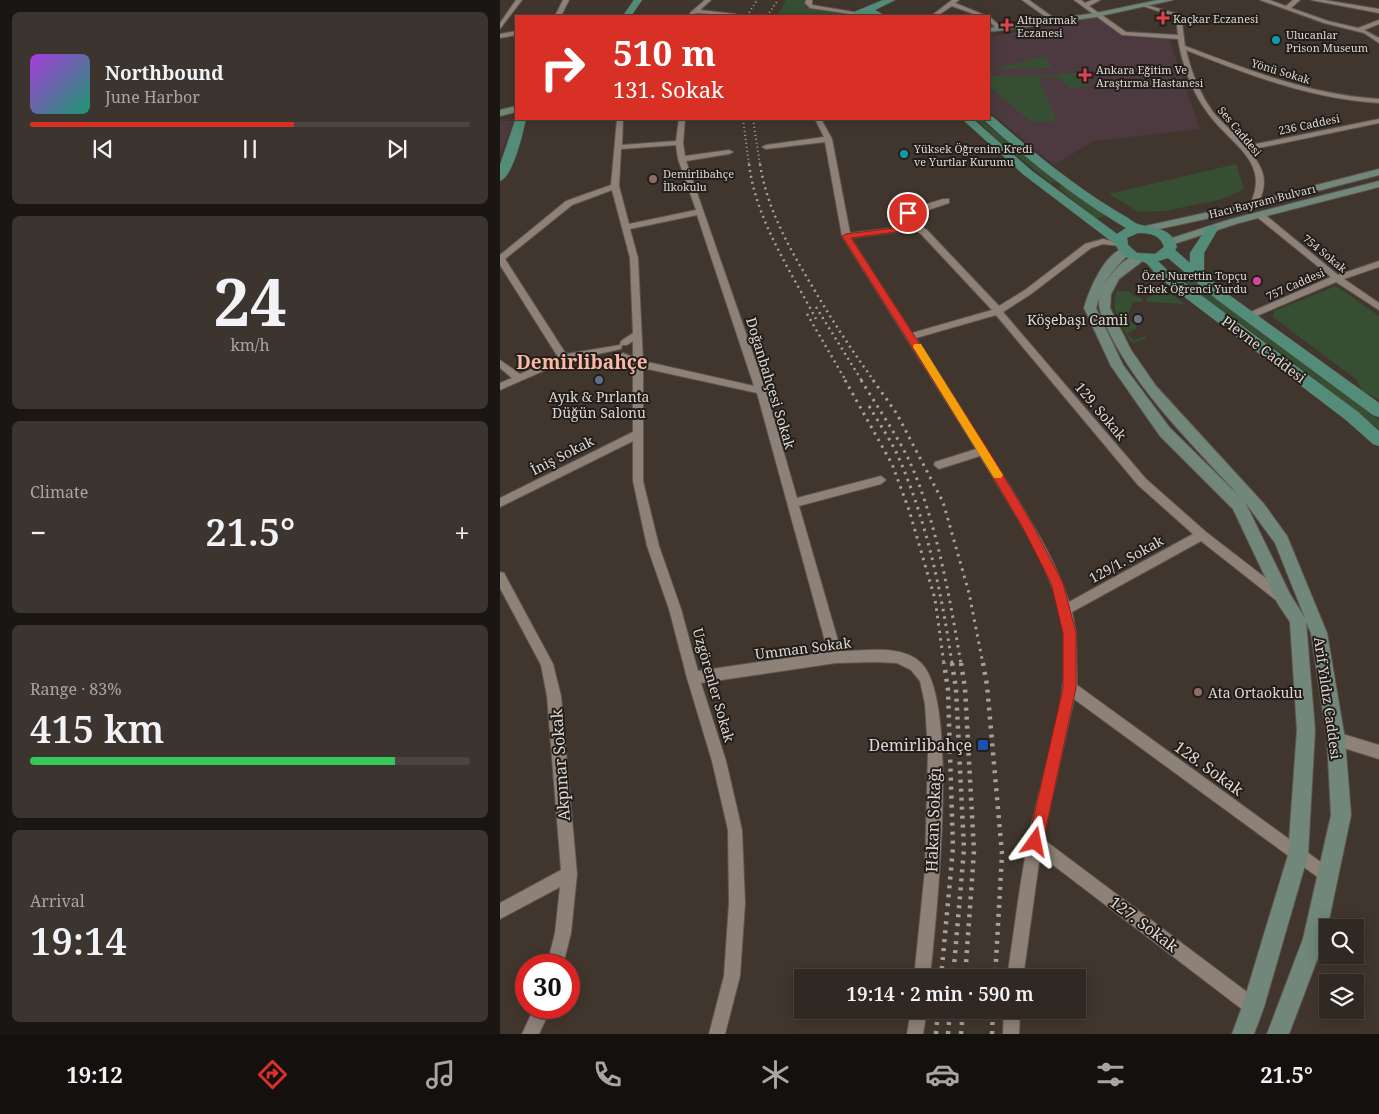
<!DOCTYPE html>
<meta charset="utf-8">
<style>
body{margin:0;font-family:"Noto Serif",serif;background:#3c342f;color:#f1f3f6;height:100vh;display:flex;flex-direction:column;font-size:19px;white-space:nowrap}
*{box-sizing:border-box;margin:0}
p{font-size:16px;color:#a8a6a5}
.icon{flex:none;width:28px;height:28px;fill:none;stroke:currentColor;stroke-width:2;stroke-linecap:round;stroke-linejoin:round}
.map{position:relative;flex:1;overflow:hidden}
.panel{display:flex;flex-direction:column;gap:12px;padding:12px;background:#1a1613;width:500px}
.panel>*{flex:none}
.guide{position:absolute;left:15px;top:15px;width:475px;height:105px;border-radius:0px;box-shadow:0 2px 12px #0003,0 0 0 1px #4b4440;background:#d93025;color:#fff;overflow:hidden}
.fabs{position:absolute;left:819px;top:919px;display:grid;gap:10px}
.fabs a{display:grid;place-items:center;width:45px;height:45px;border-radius:0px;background:#302822;box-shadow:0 2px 12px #0003,0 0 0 1px #4b4440;font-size:25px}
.speed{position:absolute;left:15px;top:954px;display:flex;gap:10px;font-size:25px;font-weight:700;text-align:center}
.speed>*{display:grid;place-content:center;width:65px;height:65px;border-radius:50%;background:#302822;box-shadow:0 2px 12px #0003,0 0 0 1px #4b4440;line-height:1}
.speed .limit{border:8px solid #d22;background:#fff;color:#111}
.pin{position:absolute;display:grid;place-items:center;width:42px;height:42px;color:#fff;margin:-21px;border:2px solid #fff;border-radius:50%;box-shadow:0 1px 5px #0007}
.me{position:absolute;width:55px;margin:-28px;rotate:12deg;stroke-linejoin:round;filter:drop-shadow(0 0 4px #0008)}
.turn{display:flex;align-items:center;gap:18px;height:105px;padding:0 15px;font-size:22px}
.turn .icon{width:65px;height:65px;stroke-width:2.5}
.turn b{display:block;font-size:35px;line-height:42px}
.big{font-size:38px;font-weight:600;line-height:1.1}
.panel .tile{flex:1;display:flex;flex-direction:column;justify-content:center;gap:8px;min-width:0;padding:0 18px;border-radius:8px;background:#3c342f}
.panel .dial{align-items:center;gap:0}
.dial b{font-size:65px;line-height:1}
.song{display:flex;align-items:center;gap:15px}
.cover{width:60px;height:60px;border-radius:8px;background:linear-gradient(135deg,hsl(280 70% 55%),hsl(160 70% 35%))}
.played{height:5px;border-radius:2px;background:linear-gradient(90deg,#d93025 60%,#4b4440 60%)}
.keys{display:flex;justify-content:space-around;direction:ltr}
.heat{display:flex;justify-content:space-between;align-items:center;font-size:28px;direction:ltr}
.charge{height:8px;border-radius:4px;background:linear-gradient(90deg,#34c759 83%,#4b4440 0)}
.trip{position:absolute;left:294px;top:969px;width:292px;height:50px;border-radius:0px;background:#302822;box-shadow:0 2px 12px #0003,0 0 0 1px #4b4440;font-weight:600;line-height:50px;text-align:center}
.tab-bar{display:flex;height:80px;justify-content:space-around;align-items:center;background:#13100e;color:#a8a6a5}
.tab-bar .icon{width:35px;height:35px}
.tab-bar .current{color:#d93025}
.tab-bar b{font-size:22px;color:#f1f3f6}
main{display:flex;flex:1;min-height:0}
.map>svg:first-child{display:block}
</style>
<main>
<section class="panel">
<div class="tile">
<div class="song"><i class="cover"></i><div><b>Northbound</b><p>June Harbor</p></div></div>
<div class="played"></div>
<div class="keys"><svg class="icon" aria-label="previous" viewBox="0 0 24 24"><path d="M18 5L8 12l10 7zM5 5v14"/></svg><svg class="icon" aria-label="pause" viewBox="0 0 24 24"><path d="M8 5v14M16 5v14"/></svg><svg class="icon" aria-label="next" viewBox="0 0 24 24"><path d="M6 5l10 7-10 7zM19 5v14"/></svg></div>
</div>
<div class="tile dial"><b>24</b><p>km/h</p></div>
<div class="tile"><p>Climate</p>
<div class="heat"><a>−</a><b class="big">21.5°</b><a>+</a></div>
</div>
<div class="tile"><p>Range · 83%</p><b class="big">415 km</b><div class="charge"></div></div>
<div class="tile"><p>Arrival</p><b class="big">19:14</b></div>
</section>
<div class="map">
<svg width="879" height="1034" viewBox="0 0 879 1034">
<rect width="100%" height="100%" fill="#40362d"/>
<path fill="#4d3940" d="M596,17L623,37L669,39L700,129L594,141L554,165L489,111V37Z
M0,121H14L0,154Z"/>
<path fill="#364f33" d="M286,0H306L304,4L308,8L348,15L277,16Z
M546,56L552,68L494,69Z
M583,72L590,86L570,88L557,76L538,78L557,121L531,122L489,86V76H529Z
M475,119H481L512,146L557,181L551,183L513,153Z
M736,164L744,189L723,199L665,211L639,212L609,194Z
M563,186L605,216L597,219L557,187Z
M686,274L879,420V429L792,361L677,278Z
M836,286L879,316V399L862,391L857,380L773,317L774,311Z
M655,290H665L685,304L648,302L646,298L654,295Z
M617,291H628L634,296L642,298L643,302H633L626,321L636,324V329L629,332L628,335L634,340L645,336L647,338L634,343L630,341C622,326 609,309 617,291Z"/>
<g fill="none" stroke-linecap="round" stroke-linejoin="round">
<defs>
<path id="street" d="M16,0H22L0,29V23Z
M63,0H69L61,16H55Z
M205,0H211L200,10L236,14L234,16L197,13L190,15V13Z
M306,0H312V5L360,13L357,15L310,8L305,3Z
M452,0H459L455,3L487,16H479L452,6L437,16H431Z
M522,0H529L558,21L553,22Z
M574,0H581L585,3L592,0H600L589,6L626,32L678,35L676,17L643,6V4L681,15L685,46C749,70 810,95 879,99V103C811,99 749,75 686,50C691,72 700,94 713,112C723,124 736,134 746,146L879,119V123L749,150C764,169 769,181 758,204L751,206L750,204C772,161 728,143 707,112C691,90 682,63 678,39L622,35Z
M760,0H769L786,6L793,0H800L791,8L828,21L858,28L879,20V24L864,30L879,38V43L864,33L824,23Z
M811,0H824L879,9V13Z
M489,16L502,28V30H498L489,21Z
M16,31V35L0,38V34Z
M117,119H123L122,145L176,141L179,119H185L183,143L185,156L229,150L233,152L229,154L186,161L266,391L297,498L381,476L386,480L381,484L299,506L341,651C365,651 402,644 421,663C460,700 436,921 430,978H414L425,870L428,751L425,704L420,681L411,670L397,663L375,662L336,663L201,683L226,761L242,830L245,903L240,976L225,1034H209L224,976L229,903L228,830L212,761L187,678L169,609L147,546L133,481V441L0,507V498L133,432V365L118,356L123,353L133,357V341L127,345H122L121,349L66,361L0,390V383L12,378L0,368V360L20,374L58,357L0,265V255L66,201L111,185ZM176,145L178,159L196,210L129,224L119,186L121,149ZM112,190L130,258L133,333L121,341L120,345L66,354L5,259L72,205ZM197,215L254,386L143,361L138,258L130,229ZM143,368L257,393L328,652L198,671L181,609L159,546L143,481Z
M315,119H321L332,139L350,233L401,227L408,224L402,216L405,211L443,199H449V203L410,216L416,223L427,230L499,306L525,290L585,244L603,239L624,244L620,246L603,244L591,248L531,294L503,312L646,479L706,532L785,593L787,597L785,601L781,602L777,601L701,541L572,612L576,633L577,685L833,871L836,876L833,881L828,884L823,881L574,699L543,839L759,1001L761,1007L759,1013L753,1015L747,1013L540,855L523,978H507C514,933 519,887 528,842C541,773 570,704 564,633C559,577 509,505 480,456L439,469L434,465L435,462L476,449L342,236L325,142L266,149L262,147L266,145L324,137ZM412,228L421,234L492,310L412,333L351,238L403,231ZM496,315L638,485L693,534L569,602C557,563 534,527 514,493C482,441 449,389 416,338Z
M757,213H763L838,275L879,261V267L844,279L879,303V310L836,282L752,318H746V314L831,277L757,217Z
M0,572L4,573L53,664L61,696L77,874L71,933L63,965H47L55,933L60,887L0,919V903L61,870L47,696L41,665L0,588Z
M836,732L879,745V759L831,744L829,739L831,734Z
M34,1008H51L39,1034H22Z
M411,1010H427L423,1034H407Z
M504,1010H520L519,1034H503Z"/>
<path id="secondary" d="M658,0H673L596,17L489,32V28L596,13Z
M16,106V112L0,116V110Z
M879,169V175L724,215L645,232L640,229L641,227L723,209Z
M879,181V187L739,223L674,244L670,245L664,242L666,240L731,219Z
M625,248L631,251C620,264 609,273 602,289C608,277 627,251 644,256L646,258L644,260L619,279L611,294L610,308L631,350L656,386L764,504L787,536L827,633L845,739L851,815L825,939L789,1034H767L803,939L831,815L827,739L811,633L806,622L815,730L808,855L764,1007L754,1034H732L742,1007L788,855L797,730L790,622L778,604L733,509L660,436L611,366L584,308C589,290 605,252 625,248ZM599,298C598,310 603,319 608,330C639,394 693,444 740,497L670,428L623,365L596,308ZM745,502L775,543L805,618L790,594Z"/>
<path id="primary" d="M134,0H142L131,16H123Z
M383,0H395L375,10L386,16L368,14L349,16L354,12Z
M489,116L493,117C535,154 579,190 628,218C632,221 636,224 641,225C658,229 671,228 677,247L675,250L690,263V253L708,226H716L718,229L704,253V274L725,292L879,403V417L873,415L715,298L668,258L658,261L667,270L858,412L879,431V446L873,444L846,420L657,276C654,272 650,266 646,263C632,255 626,265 615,244L524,175L462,119H473L532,171L617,234L626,228C575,198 529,161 485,121L484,119H489ZM638,233C649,233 660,234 664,247L655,254L637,253L628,245L627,238Z
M16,118L26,119C23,132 13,177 0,181V165Z"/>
</defs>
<use href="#street" stroke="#5e554e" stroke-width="2"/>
<use href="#secondary" stroke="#5e554e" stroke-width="2"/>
<use href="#primary" stroke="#5e554e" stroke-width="1"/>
<use href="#street" fill="#8d8178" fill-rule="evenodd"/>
<use href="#secondary" fill="#708779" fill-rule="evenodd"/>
<use href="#primary" fill="#538d7a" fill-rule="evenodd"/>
<path stroke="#a8a099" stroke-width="2" stroke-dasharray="1 3" stroke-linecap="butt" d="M247,16L257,0
M267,16L278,0
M243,119L249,165
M253,119L260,165"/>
<path stroke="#a8a099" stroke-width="2.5" stroke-dasharray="2 4" stroke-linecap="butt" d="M249,164C256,220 290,270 316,319
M260,164C267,210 291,251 315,291C333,322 353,352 374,381
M316,307L362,381
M307,314L346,381"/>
<path stroke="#a8a099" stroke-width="3" stroke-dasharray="2.5 5" stroke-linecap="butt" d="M345,380L392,464L409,510L435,599L444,664
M361,380C377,406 394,431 408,458C436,518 450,599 461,664
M373,380L397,414L443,502L469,593L483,664
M369,406C380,425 393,443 401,463C428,527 442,595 452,664"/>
<path stroke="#a8a099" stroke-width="4.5" stroke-dasharray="3 6" stroke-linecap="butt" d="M452,663L456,689L464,849L453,978
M461,663L465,688L474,851L465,978
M483,663L487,685L502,854L495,978
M441,978L453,848L448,690L444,663
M436,1034L438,1010
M448,1034L450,1010
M461,1034L463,1010
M492,1034L493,1010"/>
</g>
<path fill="#d93025" stroke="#8d1f18" d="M405,211L412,213L410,216L417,225L416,226L403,231L351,238L487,448L531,522L563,583L576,633V688L543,842L541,848L535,850L530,848L528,842L563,688V633L551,583L523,528L479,453L342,236L346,234L402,227L408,224L402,216Z"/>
<path fill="#f59e0b" d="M414,344H421L501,472L503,475L501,478H494L413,347Z"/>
<g fill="#e0444e" stroke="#231e1a" stroke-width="2">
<path d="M660.5 10.5h5v5h5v5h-5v5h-5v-5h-5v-5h5z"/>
<path d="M504.5 17.5h5v5h5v5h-5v5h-5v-5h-5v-5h5z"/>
<path d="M582.5 67.5h5v5h5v5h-5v5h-5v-5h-5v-5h5z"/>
</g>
<g fill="#0f9aa8" stroke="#231e1a" stroke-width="2">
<circle cx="776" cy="40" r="5"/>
<circle cx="404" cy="154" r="5"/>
</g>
<g fill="#8d6e63" stroke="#231e1a" stroke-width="2">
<circle cx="153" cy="179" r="5"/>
<circle cx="698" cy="692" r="5"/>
</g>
<circle fill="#d1479c" stroke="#231e1a" stroke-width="2" cx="757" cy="281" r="5"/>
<circle fill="#6b7280" stroke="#231e1a" stroke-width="2" cx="638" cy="319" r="5"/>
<circle fill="#5c6f8a" stroke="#231e1a" stroke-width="2" cx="99" cy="380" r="5"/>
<rect fill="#1a4fb4" stroke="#231e1a" stroke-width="2" x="477" y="739" width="12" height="12" rx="2.5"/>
<g text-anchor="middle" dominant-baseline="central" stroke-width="4" stroke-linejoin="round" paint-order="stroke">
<g font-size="11" fill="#ded7d2" stroke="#231e1a" text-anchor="start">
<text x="673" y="18">Kaçkar Eczanesi</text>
<text x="517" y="19">Altıparmak<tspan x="517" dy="13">Eczanesi</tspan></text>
<text x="786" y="34">Ulucanlar<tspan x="786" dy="13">Prison Museum</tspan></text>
<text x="596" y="69">Ankara Eğitim Ve<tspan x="596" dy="13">Araştırma Hastanesi</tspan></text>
<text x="414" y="148">Yüksek Öğrenim Kredi<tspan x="414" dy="13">ve Yurtlar Kurumu</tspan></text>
<text x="163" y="173">Demirlibahçe<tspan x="163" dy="13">İlkokulu</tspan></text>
<text x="747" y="275" text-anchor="end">Özel Nurettin Topçu<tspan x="747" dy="13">Erkek Öğrenci Yurdu</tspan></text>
</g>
<g font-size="11" fill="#ded7d2" stroke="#231e1a">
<text transform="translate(781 71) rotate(17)">Yönü Sokak</text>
<text transform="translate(809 124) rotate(-12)">236 Caddesi</text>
<text transform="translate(740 131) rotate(50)">Ses Caddesi</text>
<text transform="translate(762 201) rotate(-14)">Hacı Bayram Bulvarı</text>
<text transform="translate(825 253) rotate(39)">754 Sokak</text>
<text transform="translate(795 284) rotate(-24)">757 Caddesi</text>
</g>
<g font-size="14" fill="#ded7d2" stroke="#231e1a" text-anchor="end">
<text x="628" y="319">Köşebaşı Camii</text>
<text x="99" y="396" text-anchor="middle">Ayık &amp; Pırlanta<tspan x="99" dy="16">Düğün Salonu</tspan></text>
<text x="708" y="692" text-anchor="start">Ata Ortaokulu</text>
</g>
<g font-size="14" fill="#ded7d2" stroke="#231e1a">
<text transform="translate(764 349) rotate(37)">Plevne Caddesi</text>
<text transform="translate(271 383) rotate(73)">Doğanbahçesi Sokak</text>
<text transform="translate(601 411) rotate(50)">129. Sokak</text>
<text transform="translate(62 455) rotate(-27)">İniş Sokak</text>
<text transform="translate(626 559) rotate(-29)">129/1. Sokak</text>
<text transform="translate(303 648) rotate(-7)">Umman Sokak</text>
<text transform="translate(214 685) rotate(74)">Uzgörenler Sokak</text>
<text transform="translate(828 698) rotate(82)">Arif Yıldız Caddesi</text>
</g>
<g font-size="16" fill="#ded7d2" stroke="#231e1a" text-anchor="end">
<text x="472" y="745">Demirlibahçe</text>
</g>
<g font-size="16" fill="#ded7d2" stroke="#231e1a">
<text transform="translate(60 765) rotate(-94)">Akpınar Sokak</text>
<text transform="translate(709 768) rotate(36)">128. Sokak</text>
<text transform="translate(433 820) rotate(-88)">Hakan Sokağı</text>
<text transform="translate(644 924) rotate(37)">127. Sokak</text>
</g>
<g font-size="19" font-weight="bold" fill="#f9b9a4" stroke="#231e1a">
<text x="82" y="362">Demirlibahçe</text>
</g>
</g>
</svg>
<div class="fabs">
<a><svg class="icon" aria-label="search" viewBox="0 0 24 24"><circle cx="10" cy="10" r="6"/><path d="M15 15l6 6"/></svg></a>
<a><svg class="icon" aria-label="layers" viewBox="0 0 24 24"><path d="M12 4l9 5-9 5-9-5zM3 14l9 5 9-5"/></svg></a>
</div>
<div class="speed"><div class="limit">30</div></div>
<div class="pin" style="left:408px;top:213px;background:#d93025"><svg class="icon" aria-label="arrive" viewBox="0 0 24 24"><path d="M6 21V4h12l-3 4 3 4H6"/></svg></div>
<svg class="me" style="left:535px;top:842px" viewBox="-20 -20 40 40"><path d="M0-17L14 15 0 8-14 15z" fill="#d93025" stroke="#fff" stroke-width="4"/></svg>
<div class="trip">19:14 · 2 min · 590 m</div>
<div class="guide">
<div class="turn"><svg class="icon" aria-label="right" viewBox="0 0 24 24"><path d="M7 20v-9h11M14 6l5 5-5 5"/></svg><div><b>510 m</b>131. Sokak</div></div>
</div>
</div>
</main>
<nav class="tab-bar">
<b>19:12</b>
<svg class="icon current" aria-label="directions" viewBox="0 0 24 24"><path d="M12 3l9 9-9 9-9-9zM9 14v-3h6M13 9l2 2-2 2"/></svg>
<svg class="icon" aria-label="music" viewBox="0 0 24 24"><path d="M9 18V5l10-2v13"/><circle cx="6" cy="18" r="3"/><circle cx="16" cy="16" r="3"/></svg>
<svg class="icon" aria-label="phone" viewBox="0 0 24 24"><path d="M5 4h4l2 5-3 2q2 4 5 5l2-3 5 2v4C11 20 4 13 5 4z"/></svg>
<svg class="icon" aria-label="climate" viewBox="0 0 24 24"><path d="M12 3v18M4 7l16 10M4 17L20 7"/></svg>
<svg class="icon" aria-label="car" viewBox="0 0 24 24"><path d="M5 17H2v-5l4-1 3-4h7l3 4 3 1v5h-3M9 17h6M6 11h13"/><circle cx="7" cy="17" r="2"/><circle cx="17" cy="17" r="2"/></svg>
<svg class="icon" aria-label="filters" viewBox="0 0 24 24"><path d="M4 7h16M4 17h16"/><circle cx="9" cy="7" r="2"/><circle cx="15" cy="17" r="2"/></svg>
<b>21.5°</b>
</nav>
